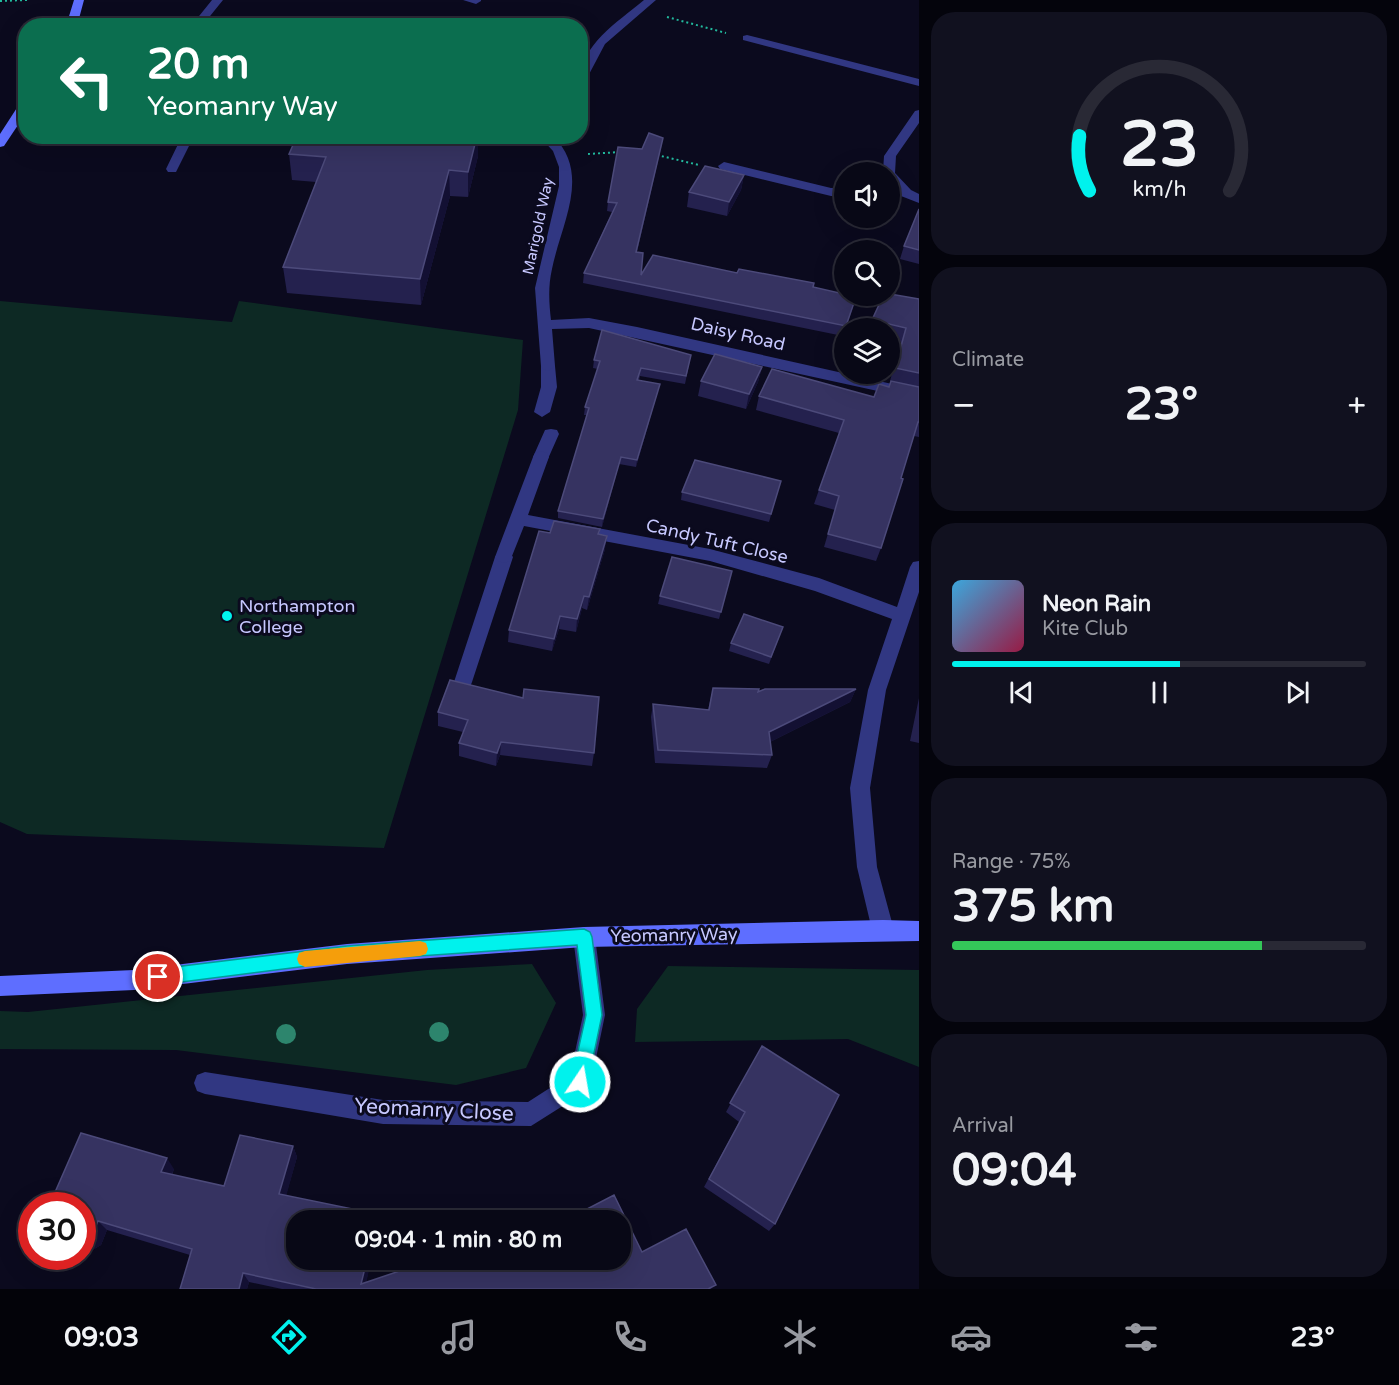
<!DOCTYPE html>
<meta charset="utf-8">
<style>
body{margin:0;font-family:"Varela Round",sans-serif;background:#11111f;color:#f1f3f6;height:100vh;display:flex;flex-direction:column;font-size:22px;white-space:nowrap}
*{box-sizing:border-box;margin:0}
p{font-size:20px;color:#989aa1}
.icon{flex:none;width:33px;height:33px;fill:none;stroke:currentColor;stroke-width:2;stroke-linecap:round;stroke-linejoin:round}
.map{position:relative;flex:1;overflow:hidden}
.details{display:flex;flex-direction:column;gap:12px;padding:12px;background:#04040c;width:480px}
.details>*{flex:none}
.banner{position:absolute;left:18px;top:18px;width:570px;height:126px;border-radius:24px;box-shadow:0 6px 24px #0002,0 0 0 2px #292935;background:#0b6e4f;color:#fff;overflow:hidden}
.fabs{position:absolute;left:834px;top:162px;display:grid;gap:12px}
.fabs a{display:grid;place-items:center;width:66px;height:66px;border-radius:50%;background:#080816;box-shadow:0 6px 24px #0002,0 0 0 2px #292935;font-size:30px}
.speed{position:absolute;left:18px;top:1192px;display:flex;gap:12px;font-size:30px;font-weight:700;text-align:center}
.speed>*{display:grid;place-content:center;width:78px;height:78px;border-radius:50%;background:#080816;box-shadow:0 6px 24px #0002,0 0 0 2px #292935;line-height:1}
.speed .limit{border:9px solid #d22;background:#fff;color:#111}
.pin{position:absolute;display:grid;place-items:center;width:51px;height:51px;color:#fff;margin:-26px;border:3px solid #fff;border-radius:50%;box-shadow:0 2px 6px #0007}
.me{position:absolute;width:66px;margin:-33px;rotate:12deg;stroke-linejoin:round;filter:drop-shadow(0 0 4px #0008)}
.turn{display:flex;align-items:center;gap:21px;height:126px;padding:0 30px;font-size:27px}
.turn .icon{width:78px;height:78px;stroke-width:2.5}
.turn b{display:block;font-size:42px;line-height:51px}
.big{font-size:45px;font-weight:700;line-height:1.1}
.details .widget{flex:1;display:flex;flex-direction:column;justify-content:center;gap:9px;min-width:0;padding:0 21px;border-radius:24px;background:#11111f}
.details .dial{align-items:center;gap:0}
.dial svg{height:156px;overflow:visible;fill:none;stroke:#292935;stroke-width:7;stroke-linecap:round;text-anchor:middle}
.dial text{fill:#f1f3f6;stroke:none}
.song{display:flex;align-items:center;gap:18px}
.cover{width:72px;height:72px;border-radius:9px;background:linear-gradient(135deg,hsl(200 70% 55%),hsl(340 70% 35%))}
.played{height:6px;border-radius:3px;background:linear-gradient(90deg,#00f2ed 55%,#292935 55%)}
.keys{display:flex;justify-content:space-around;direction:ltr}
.heat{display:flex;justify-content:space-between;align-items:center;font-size:33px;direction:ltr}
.charge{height:9px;border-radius:4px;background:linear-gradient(90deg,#34c759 75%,#292935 0)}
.trip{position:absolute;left:286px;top:1210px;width:345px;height:60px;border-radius:24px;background:#080816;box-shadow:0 6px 24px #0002,0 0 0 2px #292935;font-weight:700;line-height:60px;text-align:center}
.tab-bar{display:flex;height:96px;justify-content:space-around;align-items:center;background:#030309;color:#989aa1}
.tab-bar .icon{width:42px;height:42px}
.tab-bar .current{color:#00f2ed}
.tab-bar b{font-size:27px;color:#f1f3f6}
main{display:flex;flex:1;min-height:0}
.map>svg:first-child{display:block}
</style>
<main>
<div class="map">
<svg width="919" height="1289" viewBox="0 0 919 1289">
<rect width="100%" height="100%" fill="#0b0a1e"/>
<path fill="#0d2924" d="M0,301L232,322L239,301L523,340L518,410L384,848L27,834L0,822Z
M532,964L556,1003L526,1068L456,1085L176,1050L0,1049V1011L28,1012L427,970Z
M668,966L919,970V1067L848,1039L635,1042L637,1009Z"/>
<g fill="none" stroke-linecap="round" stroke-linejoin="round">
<path stroke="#22b99d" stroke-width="2" stroke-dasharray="2 3" stroke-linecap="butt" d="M0,1L27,0
M667,17L726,33
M588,154L620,152
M657,155L699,165"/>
<path fill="#313782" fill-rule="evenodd" d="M212,0H223L202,26H191Z
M747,35L919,79V86L743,40V36Z
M182,136H194L176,172H168L166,169Z
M724,162L831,188H844V196H831L720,169L718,166Z
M548,361L555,366L557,387L550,412L542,417L534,412L541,387V366Z
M551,429L557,430L559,434L547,461H535L533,457L545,430Z
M504,551L510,553L513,557L472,682L470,687L463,689L456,687L454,682L495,557L498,553Z"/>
<path fill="#313782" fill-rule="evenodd" d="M463,0H481V1L476,4Z
M644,0H656L605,44L586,80L580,83C580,44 617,23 644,0Z
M919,110V123L896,156L895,173L911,190L919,194V203L901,196L890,182V172H883L884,156L915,111Z
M539,136H553C592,174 561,224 552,269C548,286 549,303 551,320L589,318L637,327L919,390V400L589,328L552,329L555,366L548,371L543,369L541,366L535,288L559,186V167L553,151Z
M541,451L547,453L549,457L528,515L710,549L819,578L897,607L910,567L913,562L919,561V592L886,690L870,788L877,867L894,930L891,937L883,940L875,937L872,930L857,867L850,788L868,690L892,619L815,591L710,561L524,526L510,561L504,563L498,561L495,557L533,457L535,453Z
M584,927L592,930L595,937L605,1015L591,1082L588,1090L531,1126L383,1124L205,1094L197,1091L194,1083L197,1075L205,1072L383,1100L528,1102L570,1075L583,1015L573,937L576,930Z"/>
<path fill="#5e6eff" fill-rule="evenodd" d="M74,0H84L77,26H66Z
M22,100H26V113L4,146L0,147V134Z
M883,920L919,921V941L584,947L347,964L134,990L0,996V976L134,970L347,944L584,927Z"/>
</g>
<g fill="#2d856d">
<circle cx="439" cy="1032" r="10"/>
<circle cx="286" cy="1034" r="10"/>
</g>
<path fill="#24214e" d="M663,138L661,148L637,252L641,275L737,273L813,287L856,297L846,328H844L843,336L583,283L584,273L612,212L607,211L608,202L642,149Z
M289,154L478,156L468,197L450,196L421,305L287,293L283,267L316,182L292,180Z
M744,175L741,190L727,216L687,207L689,192Z
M919,209V264L900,259L904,246Z
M919,299V437L914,436L901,478L881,548L876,561L824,547L835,510L814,504L839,433L756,410L759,396L874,397L889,387L892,382L890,381L901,342L890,339V328H870L872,320Z
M691,355L685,384L640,376L639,380L658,391L636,467L619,464L602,527L558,518V511L587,415H584L585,407L598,369L593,368L594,360Z
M762,367L758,382L746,409L698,396L701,381Z
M781,481L769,522L681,500L682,492Z
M600,529L599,534L605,549L587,610L582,608L576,632L559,629L552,651L508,642L509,630Z
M732,571L719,619L658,604L660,596Z
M783,627L769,664L729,651L731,643Z
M713,688L758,692L856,689L850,702L770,742L772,755L767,768L655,763L651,717L653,704L708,710Z
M919,698V743L910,741Z
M438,712L594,753L592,766L500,755L496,766L459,756V743L463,732L438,726Z
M762,1046L775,1224L769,1231L704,1187L739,1122L726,1112Z
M293,1146L297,1157L286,1195L371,1260L366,1282L642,1252L712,1289H282L249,1282L247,1289H180L190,1255L107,1230L101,1245L84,1255L82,1254V1206L174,1169L172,1175L224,1186Z"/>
<path fill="#131033" d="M477,136H478V156L468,197V172Z
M663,138L661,148L634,262L636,252Z
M449,170L450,196L421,305L420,279Z
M744,175L741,190L727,216L729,202Z
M762,367L758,382L746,409L749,394Z
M660,384L658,391L636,467L637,460Z
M621,457L619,464L602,527L603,519Z
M607,536L605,549L587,610L589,597Z
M584,596L582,608L576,632L577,619Z
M560,616L559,629L552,651L554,639Z
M856,689L850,702L764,745L769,732Z
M501,742L500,755L496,766L497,753Z
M293,1146L297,1157L284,1204L279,1194Z
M167,1158L174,1169L168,1183L161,1172Z
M98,1221L107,1230L101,1245L84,1255L82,1253V1241Z
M367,1260H371L365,1289L361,1284Z
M243,1273L249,1282L247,1289H239Z"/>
<path fill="#363361" stroke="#4c4a7a" stroke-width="1.5" d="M649,133L663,138L636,252L643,253L641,275L653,255L737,273L739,269L814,283L813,287L844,294V296L856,297L846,326L584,273L617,203L608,202L618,147L642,149Z
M297,136H477L468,172L449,170L420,279L283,267L326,157L289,154Z
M705,166L744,175L729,202L689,192Z
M919,209V250L904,246Z
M890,294L919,299V373L895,368L906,328L872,320L883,296H890Z
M602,330L691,355L686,376L641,368L637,380L660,384L637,460L621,457L603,519L558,511L589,408L585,407L600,361L594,360Z
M715,354L762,367L749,394L701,381Z
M772,369L874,397L879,384L889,387L891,381L919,387V422H918L901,478L903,479L881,548L828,534L839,496L819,490L844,420L759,396Z
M695,460L781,481L771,514L682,492Z
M554,521L600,529L598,534L607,536L589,597L584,596L577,619L560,616L554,639L509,630L539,531L550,533Z
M672,557L732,571L721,612L660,596Z
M744,614L783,627L771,657L731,643Z
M450,680L523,698L524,689L599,697L594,753L501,742L497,753L459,743L468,720L438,712Z
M713,688L759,689L758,692L765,689H856L769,732L772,755L658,750L653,704L709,710Z
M762,1046L839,1095L775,1224L709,1179L745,1112L730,1103Z
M81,1133L167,1158L161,1172L224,1186L240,1135L293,1146L279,1194L377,1214L375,1221H297V1260H367L361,1284L432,1260H621V1221H564L614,1195L642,1252L686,1229L716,1285L708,1289H316L243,1273L239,1289H180L192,1249L98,1221L92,1236L82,1241V1206H49Z"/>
<path fill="#00f2ed" stroke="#009d9a" stroke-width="1.5" d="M584,929L590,932L592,937L602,1015L588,1082L586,1088L580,1091L574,1088L571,1082L586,1015L577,945L347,961L158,985L152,983L150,977L152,972L158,969L347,946Z"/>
<path fill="#f59e0b" d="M420,941L426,943L428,949L426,954L420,956L305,967L299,964L297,959L299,953L305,951Z"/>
<circle fill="#00f2ed" stroke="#0b0a1e" stroke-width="2" cx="227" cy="616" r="6"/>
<g text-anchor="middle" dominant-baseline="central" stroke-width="6" stroke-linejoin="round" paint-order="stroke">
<g font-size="15" fill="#c7c8ff" stroke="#0b0a1e">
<text transform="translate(538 226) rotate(-78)">Marigold Way</text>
</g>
<g font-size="18" fill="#c7c8ff" stroke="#0b0a1e">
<text transform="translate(738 334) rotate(13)">Daisy Road</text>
<text transform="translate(717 541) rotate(13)">Candy Tuft Close</text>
<text transform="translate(674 935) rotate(-1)">Yeomanry Way</text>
</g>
<g font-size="18" fill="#c7c8ff" stroke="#0b0a1e" text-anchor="start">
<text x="239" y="606">Northampton<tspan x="239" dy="21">College</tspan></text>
</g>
<g font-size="21" fill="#c7c8ff" stroke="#0b0a1e">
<text transform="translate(434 1110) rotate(3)">Yeomanry Close</text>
</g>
</g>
</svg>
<div class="fabs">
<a><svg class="icon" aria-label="sound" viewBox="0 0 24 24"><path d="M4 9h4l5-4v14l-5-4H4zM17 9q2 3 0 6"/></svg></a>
<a><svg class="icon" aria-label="search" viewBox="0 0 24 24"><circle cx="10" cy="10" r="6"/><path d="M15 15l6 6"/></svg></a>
<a><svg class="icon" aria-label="layers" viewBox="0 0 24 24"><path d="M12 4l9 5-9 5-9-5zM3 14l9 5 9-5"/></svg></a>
</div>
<div class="speed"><div class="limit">30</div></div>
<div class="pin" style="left:158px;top:977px;background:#d93025"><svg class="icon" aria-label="arrive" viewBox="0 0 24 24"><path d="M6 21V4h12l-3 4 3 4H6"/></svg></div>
<svg class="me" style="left:580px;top:1082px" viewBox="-20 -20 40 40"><circle r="17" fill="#00f2ed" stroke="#fff" stroke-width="3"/><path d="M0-11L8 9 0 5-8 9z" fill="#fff"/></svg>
<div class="trip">09:04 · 1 min · 80 m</div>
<div class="banner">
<div class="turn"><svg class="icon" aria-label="left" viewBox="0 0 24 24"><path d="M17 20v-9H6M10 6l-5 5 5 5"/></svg><div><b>20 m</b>Yeomanry Way</div></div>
</div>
</div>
<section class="details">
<div class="widget dial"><svg viewBox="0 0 100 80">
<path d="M14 69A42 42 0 1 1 86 69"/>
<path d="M14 69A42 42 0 0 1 9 41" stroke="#00f2ed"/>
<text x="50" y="56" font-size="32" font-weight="700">23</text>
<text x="50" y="72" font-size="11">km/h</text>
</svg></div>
<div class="widget"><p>Climate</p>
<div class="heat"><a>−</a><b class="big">23°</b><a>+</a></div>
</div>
<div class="widget">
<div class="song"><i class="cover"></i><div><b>Neon Rain</b><p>Kite Club</p></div></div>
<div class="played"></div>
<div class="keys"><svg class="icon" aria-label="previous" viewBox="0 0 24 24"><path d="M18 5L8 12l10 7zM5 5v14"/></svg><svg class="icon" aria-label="pause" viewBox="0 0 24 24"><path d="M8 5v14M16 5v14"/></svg><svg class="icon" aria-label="next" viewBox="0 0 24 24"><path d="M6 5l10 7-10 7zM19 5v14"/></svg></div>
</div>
<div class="widget"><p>Range · 75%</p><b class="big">375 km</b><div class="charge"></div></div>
<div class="widget"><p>Arrival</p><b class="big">09:04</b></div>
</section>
</main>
<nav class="tab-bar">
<b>09:03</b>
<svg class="icon current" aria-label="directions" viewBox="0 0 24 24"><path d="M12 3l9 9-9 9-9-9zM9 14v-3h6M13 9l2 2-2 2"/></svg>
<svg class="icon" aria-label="music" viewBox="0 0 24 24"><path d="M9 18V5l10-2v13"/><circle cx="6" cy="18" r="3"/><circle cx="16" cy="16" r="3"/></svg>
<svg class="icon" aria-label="phone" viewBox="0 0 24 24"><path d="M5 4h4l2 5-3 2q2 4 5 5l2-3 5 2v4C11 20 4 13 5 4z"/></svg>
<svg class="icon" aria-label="climate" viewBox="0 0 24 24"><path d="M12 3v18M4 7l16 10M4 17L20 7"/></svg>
<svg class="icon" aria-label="car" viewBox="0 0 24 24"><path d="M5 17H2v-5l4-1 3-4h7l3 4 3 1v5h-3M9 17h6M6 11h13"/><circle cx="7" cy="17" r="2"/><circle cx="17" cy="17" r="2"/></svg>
<svg class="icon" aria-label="filters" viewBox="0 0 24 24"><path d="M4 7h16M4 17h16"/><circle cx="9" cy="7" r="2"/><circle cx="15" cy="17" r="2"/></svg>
<b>23°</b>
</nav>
